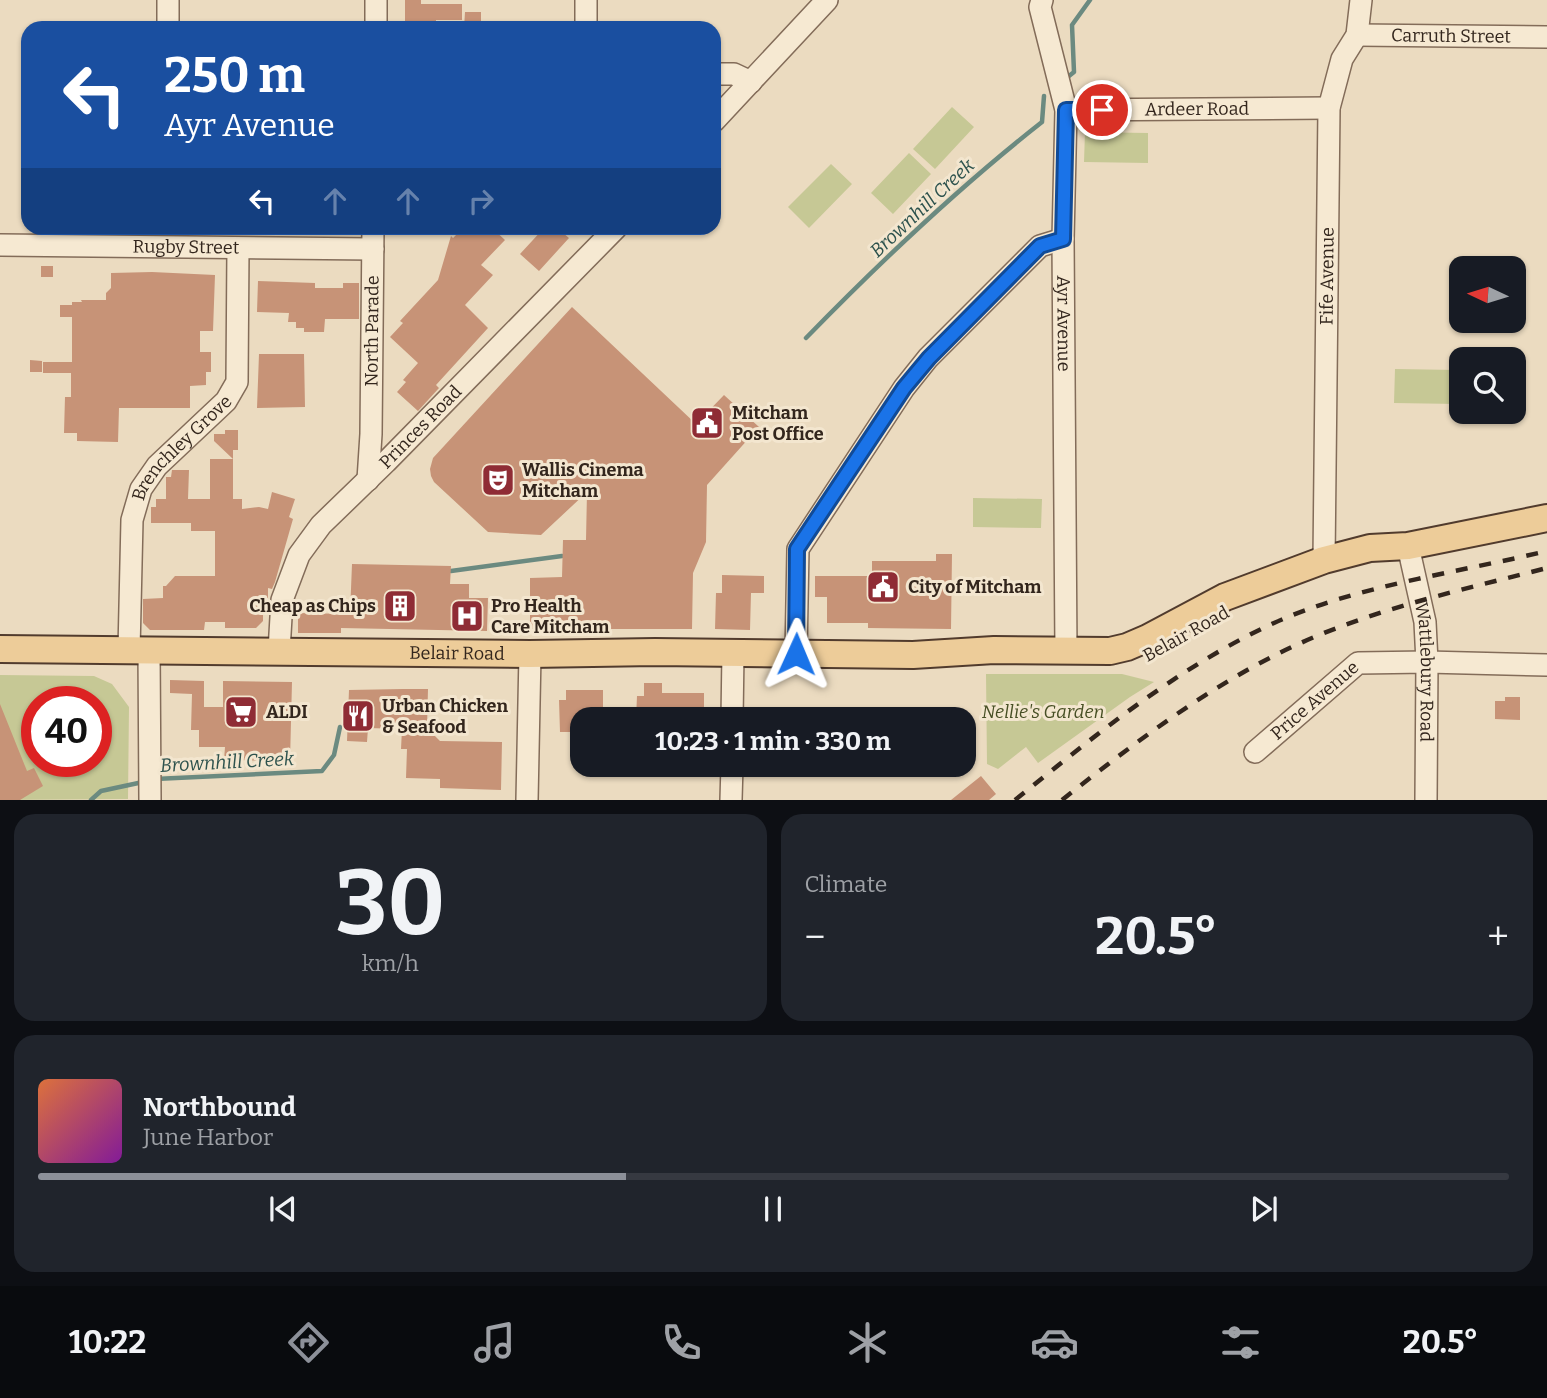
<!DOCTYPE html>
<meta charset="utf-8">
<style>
body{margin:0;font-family:Bitter,serif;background:#20242c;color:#f1f3f6;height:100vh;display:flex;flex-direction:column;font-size:26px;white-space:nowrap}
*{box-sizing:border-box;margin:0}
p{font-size:23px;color:#9ea1a6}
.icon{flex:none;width:38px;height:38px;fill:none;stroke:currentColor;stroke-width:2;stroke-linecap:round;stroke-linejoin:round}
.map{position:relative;height:800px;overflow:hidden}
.side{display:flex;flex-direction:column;gap:14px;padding:14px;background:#0d0f14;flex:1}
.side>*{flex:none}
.hud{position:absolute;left:21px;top:21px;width:700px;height:214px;border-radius:21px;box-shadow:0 2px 5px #0004;background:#1a4fa0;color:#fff;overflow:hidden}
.needle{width:46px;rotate:274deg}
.controls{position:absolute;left:1449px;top:256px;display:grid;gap:14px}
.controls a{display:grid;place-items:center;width:77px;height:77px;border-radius:14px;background:#171b24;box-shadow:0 2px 5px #0004;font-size:35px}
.speed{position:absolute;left:21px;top:686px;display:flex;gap:14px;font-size:35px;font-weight:700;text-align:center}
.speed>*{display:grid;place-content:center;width:91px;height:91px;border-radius:50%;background:#171b24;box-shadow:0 2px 5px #0004;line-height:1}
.speed .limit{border:10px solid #d22;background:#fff;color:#111}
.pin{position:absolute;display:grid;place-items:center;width:60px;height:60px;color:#fff;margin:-30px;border:4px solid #fff;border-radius:50%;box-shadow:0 2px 7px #0007}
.me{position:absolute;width:77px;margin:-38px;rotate:1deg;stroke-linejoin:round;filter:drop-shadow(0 0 5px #0008)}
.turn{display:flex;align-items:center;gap:24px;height:147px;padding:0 28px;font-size:32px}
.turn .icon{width:91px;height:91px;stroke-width:2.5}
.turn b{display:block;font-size:49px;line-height:60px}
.lanes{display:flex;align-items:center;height:66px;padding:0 28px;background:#0003;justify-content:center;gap:35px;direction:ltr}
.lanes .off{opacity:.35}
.big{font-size:52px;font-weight:700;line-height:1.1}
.side .tile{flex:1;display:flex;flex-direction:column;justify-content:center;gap:10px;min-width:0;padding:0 24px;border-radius:21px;background:#20242c}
.side .dial{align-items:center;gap:0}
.dial b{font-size:91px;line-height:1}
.song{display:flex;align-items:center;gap:21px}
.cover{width:84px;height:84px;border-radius:10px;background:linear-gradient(135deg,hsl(20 70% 55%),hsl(290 70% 35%))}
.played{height:7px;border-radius:4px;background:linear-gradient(90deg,#8c9099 40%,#363941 40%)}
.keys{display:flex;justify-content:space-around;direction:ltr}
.heat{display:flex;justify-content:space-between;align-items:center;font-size:38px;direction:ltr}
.side .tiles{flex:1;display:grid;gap:14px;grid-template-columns:1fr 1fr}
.tile:last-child{grid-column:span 2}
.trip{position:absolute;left:570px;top:707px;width:406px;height:70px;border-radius:21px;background:#171b24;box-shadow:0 2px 5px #0004;font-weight:700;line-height:70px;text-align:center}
.menu{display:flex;height:112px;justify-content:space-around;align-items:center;background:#090b0e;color:#9ea1a6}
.menu .icon{width:49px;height:49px}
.menu .active{color:#8c9099}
.menu b{font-size:32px;color:#f1f3f6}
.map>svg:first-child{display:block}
</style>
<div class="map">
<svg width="1547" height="800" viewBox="0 0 1547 800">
<rect width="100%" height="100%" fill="#ebdbc0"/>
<path fill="#c6c895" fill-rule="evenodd" d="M952,107L974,127L935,169L913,149Z
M1085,132L1148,133V163L1084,162Z
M909,153L931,174L893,214L871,193Z
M831,164L852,184L809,228L788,207Z
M1395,369L1457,370V404L1394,403Z
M973,498L1042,499L1041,528L973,527Z
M986,674H1122L1154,682L1130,697L1038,763L1026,747L998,769L987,764Z
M0,675L94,676L112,684L129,707L128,799L0,800ZM37,702H96V761H37Z"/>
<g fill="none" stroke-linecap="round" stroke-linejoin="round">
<path stroke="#6b8a80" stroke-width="4.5" d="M1064,80L1074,72L1072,25L1090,0
M806,338C881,261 958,188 1042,122L1044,96
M451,571L562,556
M155,779L322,771L334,755L340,727
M91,800L101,791L143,782"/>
</g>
<path fill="#c79377" d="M405,0H421V4H462V20H436V28H405Z
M465,12H481V28H464Z
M463,228H492L505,240L481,265L493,275L465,305L488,328L436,385L439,388L418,411L397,392L406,382L403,380L418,363L390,337L403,323L400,321L438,280L451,236L453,238Z
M544,228H557L569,238L539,271L520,254Z
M41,266H53V277H41Z
M152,272L215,275L213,331H200V352H211V372H206V385L190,386V408H119L118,442L77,441V433H64L65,397H71V373H43V362H72V317H60V305H72V302H82L81,300H106V293L111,288V273Z
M258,281L315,283V288H343V283H359V319H325L324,332H304V328H296V322H288L289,313L257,312Z
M572,307L696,424L724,395L759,427L707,485L706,542L693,573L692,629H530V578L562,577L563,540H586L587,492L541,535L488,532L434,482L431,476L430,469L433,458Z
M259,354H304L305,407L257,408Z
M30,360L42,361V372H30Z
M225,430H238V450H233V459L214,441V434H225Z
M210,459H233V499H242V509L259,507L268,509L272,492L295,499L289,517L293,519L275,582L272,589L268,588V598H263V621L256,628H225V622H205L204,630H150L143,623V599L163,598V586H166L175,576H215V531H191V523H151V507H156V499H166V477H171L172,470H189L188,499H210Z
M936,554H952L951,629L868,628V623H827V597H815V576H872V561H936Z
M352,564L451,566L450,584H469V598H488L487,631L341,628V633H298V613L350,614Z
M722,575L764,576V593H751L750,630L715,629L716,593H722Z
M170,680L204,681V707H223V681L292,682L290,761L224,760L225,747H199V730H191L192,694L170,693Z
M644,683H662V693H704V719H636L637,696H644Z
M403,689H428L427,728L440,741L502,742L501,790L440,788V779L406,778L407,749H401L402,729L368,728L367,742L347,741L349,690Z
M566,690H603V719H583V732H560L559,700H566Z
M1505,697H1520V720L1495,719V701H1505Z
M0,704L27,771L34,768L43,786L20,800H0Z
M981,776L996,794L989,800H951Z"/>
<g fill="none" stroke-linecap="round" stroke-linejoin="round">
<defs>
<g id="minor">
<path id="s1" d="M1042,0L1040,7L1066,110L1063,239L1066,652"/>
<path d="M168,28V0"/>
<path d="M376,28V0"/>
<path d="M586,28V0"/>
<path id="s2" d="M1357,35L1547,37"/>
<path d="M714,74H734L751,82"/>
<path id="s3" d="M1066,110L1329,108"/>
<path d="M714,121L827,0"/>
<path id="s4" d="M0,245L373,249"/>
<path id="s5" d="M368,480L371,434L373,228"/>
<path id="s6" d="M1408,546L1425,622L1427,662L1426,800"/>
<path id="s7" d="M1324,560L1329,108L1342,59L1357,35L1361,0"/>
<path id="s8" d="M129,650L132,520L141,489L157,466L226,401L237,382L238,248"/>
<path d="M149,650L150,800"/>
<path id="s9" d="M279,651L282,600L299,555L321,525L386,462L616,228"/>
<path d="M796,654L798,549L904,388L928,358L1040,246L1063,239"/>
<path d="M732,719L733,653"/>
<path id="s10" d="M1255,752L1358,663L1427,662L1547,665"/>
<path d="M527,800L530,654"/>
<path d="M731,800L732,765"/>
</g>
<g id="major">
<path id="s11" d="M0,649L530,654L655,652L913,655L994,650L1110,651L1127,647L1148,638L1225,597L1324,560L1370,548L1408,546L1547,518"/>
</g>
</defs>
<use href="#minor" stroke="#836c59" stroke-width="24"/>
<use href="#major" stroke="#513b2d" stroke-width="30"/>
<use href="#minor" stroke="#f6e9d2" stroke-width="21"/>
<use href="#major" stroke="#edcc99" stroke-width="26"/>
<path stroke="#33261d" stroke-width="4.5" stroke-dasharray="12 12" stroke-linecap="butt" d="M1015,800C1097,734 1178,667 1274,623C1355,586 1460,572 1547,551
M1062,800C1147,733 1235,666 1337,628C1405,602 1477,586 1547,568"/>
</g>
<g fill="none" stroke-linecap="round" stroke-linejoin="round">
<defs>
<path id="route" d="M796,654L797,549L904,388L929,358L1040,246L1063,239L1066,110H1102"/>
</defs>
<use href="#route" stroke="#114b97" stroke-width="18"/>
<use href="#route" stroke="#1a73e8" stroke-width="12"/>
</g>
<defs>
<symbol id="civic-square" viewBox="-11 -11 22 22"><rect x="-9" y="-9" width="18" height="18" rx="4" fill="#8f2c35" stroke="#f3e6cf"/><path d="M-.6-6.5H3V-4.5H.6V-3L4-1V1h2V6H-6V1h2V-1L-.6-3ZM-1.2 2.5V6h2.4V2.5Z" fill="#fff"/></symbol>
<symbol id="theatre-square" viewBox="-11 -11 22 22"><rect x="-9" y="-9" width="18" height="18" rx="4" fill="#8f2c35" stroke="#f3e6cf"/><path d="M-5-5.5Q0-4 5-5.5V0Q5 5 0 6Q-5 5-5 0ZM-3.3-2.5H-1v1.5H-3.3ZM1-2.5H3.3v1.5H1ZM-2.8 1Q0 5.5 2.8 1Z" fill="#fff"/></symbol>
<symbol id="building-square" viewBox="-11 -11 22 22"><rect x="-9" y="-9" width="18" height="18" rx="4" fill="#8f2c35" stroke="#f3e6cf"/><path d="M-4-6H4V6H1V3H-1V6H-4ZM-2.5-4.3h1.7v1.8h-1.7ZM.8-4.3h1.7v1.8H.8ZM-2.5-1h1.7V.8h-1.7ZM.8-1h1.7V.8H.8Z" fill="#fff"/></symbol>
<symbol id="hospital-square" viewBox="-11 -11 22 22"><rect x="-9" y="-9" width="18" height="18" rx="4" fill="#8f2c35" stroke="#f3e6cf"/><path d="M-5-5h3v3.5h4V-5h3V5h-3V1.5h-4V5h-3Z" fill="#fff"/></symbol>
<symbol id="supermarket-square" viewBox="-11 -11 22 22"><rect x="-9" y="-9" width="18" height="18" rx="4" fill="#8f2c35" stroke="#f3e6cf"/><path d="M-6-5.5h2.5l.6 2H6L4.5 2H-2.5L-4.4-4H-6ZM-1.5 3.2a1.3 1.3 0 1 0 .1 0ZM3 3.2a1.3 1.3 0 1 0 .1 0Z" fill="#fff"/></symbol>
<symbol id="restaurant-square" viewBox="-11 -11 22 22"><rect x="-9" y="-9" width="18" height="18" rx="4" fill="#8f2c35" stroke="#f3e6cf"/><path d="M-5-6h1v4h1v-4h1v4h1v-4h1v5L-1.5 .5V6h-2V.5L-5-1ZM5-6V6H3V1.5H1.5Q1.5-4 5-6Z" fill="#fff"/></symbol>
</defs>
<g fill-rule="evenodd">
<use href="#civic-square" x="688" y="404" width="38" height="38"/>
<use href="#theatre-square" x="479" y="461" width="38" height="38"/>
<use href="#civic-square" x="864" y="568" width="38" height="38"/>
<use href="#building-square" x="381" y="587" width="38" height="38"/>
<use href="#hospital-square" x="448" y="597" width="38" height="38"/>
<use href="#supermarket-square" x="222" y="693" width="38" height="38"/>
<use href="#restaurant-square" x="339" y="697" width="38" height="38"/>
</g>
<g text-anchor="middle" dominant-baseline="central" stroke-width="6" stroke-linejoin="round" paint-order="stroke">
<g font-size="18" fill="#33261d" stroke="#f3e6cf">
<text stroke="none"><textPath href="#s2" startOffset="94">Carruth Street</textPath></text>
<text stroke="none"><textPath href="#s3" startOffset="131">Ardeer Road</textPath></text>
<text stroke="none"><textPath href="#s4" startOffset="186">Rugby Street</textPath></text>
<text stroke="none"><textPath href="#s7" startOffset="284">Fife Avenue</textPath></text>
<text stroke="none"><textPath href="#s1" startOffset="327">Ayr Avenue</textPath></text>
<text stroke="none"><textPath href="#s5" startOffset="149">North Parade</textPath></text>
<text stroke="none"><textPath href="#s9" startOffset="276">Princes Road</textPath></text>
<text stroke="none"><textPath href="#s8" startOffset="220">Brenchley Grove</textPath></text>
<text transform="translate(1186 634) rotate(-29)">Belair Road</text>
<text stroke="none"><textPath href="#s11" startOffset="457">Belair Road</textPath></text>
<text stroke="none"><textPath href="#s6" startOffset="128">Wattlebury Road</textPath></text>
<text stroke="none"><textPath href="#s10" startOffset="79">Price Avenue</textPath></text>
</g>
<g font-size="18" font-weight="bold" fill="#33261d" stroke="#f3e6cf" text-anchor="start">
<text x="732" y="413">Mitcham<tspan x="732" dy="21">Post Office</tspan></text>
<text x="522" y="470">Wallis Cinema<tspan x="522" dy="21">Mitcham</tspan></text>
<text x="908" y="587">City of Mitcham</text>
<text x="376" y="606" text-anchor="end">Cheap as Chips</text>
<text x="491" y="606">Pro Health<tspan x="491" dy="21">Care Mitcham</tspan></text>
<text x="382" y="706">Urban Chicken<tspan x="382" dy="21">&amp; Seafood</tspan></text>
<text x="266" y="712">ALDI</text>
</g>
<g font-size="18" font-style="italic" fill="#474f24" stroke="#f3e6cf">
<text x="1043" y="712">Nellie's Garden</text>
</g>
<g font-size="19" font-style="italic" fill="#2d524d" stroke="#f3e6cf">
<text transform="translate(922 208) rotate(-43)">Brownhill Creek</text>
<text transform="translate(227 762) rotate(-3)">Brownhill Creek</text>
</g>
</g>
</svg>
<div class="controls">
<a><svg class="needle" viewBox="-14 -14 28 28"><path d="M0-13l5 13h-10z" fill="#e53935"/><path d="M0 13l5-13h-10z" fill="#9ea1a6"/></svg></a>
<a><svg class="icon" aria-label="search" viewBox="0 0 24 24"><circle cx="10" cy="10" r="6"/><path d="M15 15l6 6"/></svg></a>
</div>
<div class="speed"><div class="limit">40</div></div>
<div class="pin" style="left:1102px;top:110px;background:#d93025"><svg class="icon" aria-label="arrive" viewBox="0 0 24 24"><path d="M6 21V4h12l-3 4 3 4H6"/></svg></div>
<svg class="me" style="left:796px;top:654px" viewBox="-20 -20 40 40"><path d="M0-17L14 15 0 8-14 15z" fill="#1a73e8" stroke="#fff" stroke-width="4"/></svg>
<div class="trip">10:23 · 1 min · 330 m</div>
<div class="hud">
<div class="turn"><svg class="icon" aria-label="left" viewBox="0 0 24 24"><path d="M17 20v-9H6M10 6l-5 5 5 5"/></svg><div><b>250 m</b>Ayr Avenue</div></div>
<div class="lanes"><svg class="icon" aria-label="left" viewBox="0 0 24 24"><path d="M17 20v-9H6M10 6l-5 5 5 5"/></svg><svg class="icon off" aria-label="ahead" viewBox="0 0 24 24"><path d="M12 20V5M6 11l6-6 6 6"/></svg><svg class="icon off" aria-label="ahead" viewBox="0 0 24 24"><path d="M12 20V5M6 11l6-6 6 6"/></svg><svg class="icon off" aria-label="right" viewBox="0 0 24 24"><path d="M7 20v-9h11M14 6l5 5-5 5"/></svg></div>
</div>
</div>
<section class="side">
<div class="tiles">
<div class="tile dial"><b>30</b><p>km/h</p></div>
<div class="tile"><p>Climate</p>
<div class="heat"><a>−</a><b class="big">20.5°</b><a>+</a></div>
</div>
<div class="tile">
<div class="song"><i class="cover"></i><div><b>Northbound</b><p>June Harbor</p></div></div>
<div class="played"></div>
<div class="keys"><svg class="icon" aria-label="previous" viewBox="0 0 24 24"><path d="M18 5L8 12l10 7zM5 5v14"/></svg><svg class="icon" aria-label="pause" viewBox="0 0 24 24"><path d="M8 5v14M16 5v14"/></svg><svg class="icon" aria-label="next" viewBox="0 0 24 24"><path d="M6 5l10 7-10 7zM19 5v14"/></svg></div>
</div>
</div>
</section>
<nav class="menu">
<b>10:22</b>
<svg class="icon active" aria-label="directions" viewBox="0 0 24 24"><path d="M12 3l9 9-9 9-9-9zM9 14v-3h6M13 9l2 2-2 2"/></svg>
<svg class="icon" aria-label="music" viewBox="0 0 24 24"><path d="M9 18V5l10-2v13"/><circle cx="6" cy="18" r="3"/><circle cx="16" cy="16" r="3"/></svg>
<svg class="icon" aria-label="phone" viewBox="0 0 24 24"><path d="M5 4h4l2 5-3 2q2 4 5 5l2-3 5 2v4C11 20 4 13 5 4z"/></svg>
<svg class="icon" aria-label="climate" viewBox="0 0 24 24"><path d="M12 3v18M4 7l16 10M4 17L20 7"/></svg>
<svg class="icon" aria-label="car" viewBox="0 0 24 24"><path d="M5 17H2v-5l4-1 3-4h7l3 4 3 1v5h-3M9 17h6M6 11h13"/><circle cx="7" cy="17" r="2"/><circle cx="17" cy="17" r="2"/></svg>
<svg class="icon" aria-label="filters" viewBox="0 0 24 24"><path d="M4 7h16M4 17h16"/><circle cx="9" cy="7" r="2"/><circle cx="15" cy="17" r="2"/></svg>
<b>20.5°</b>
</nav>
